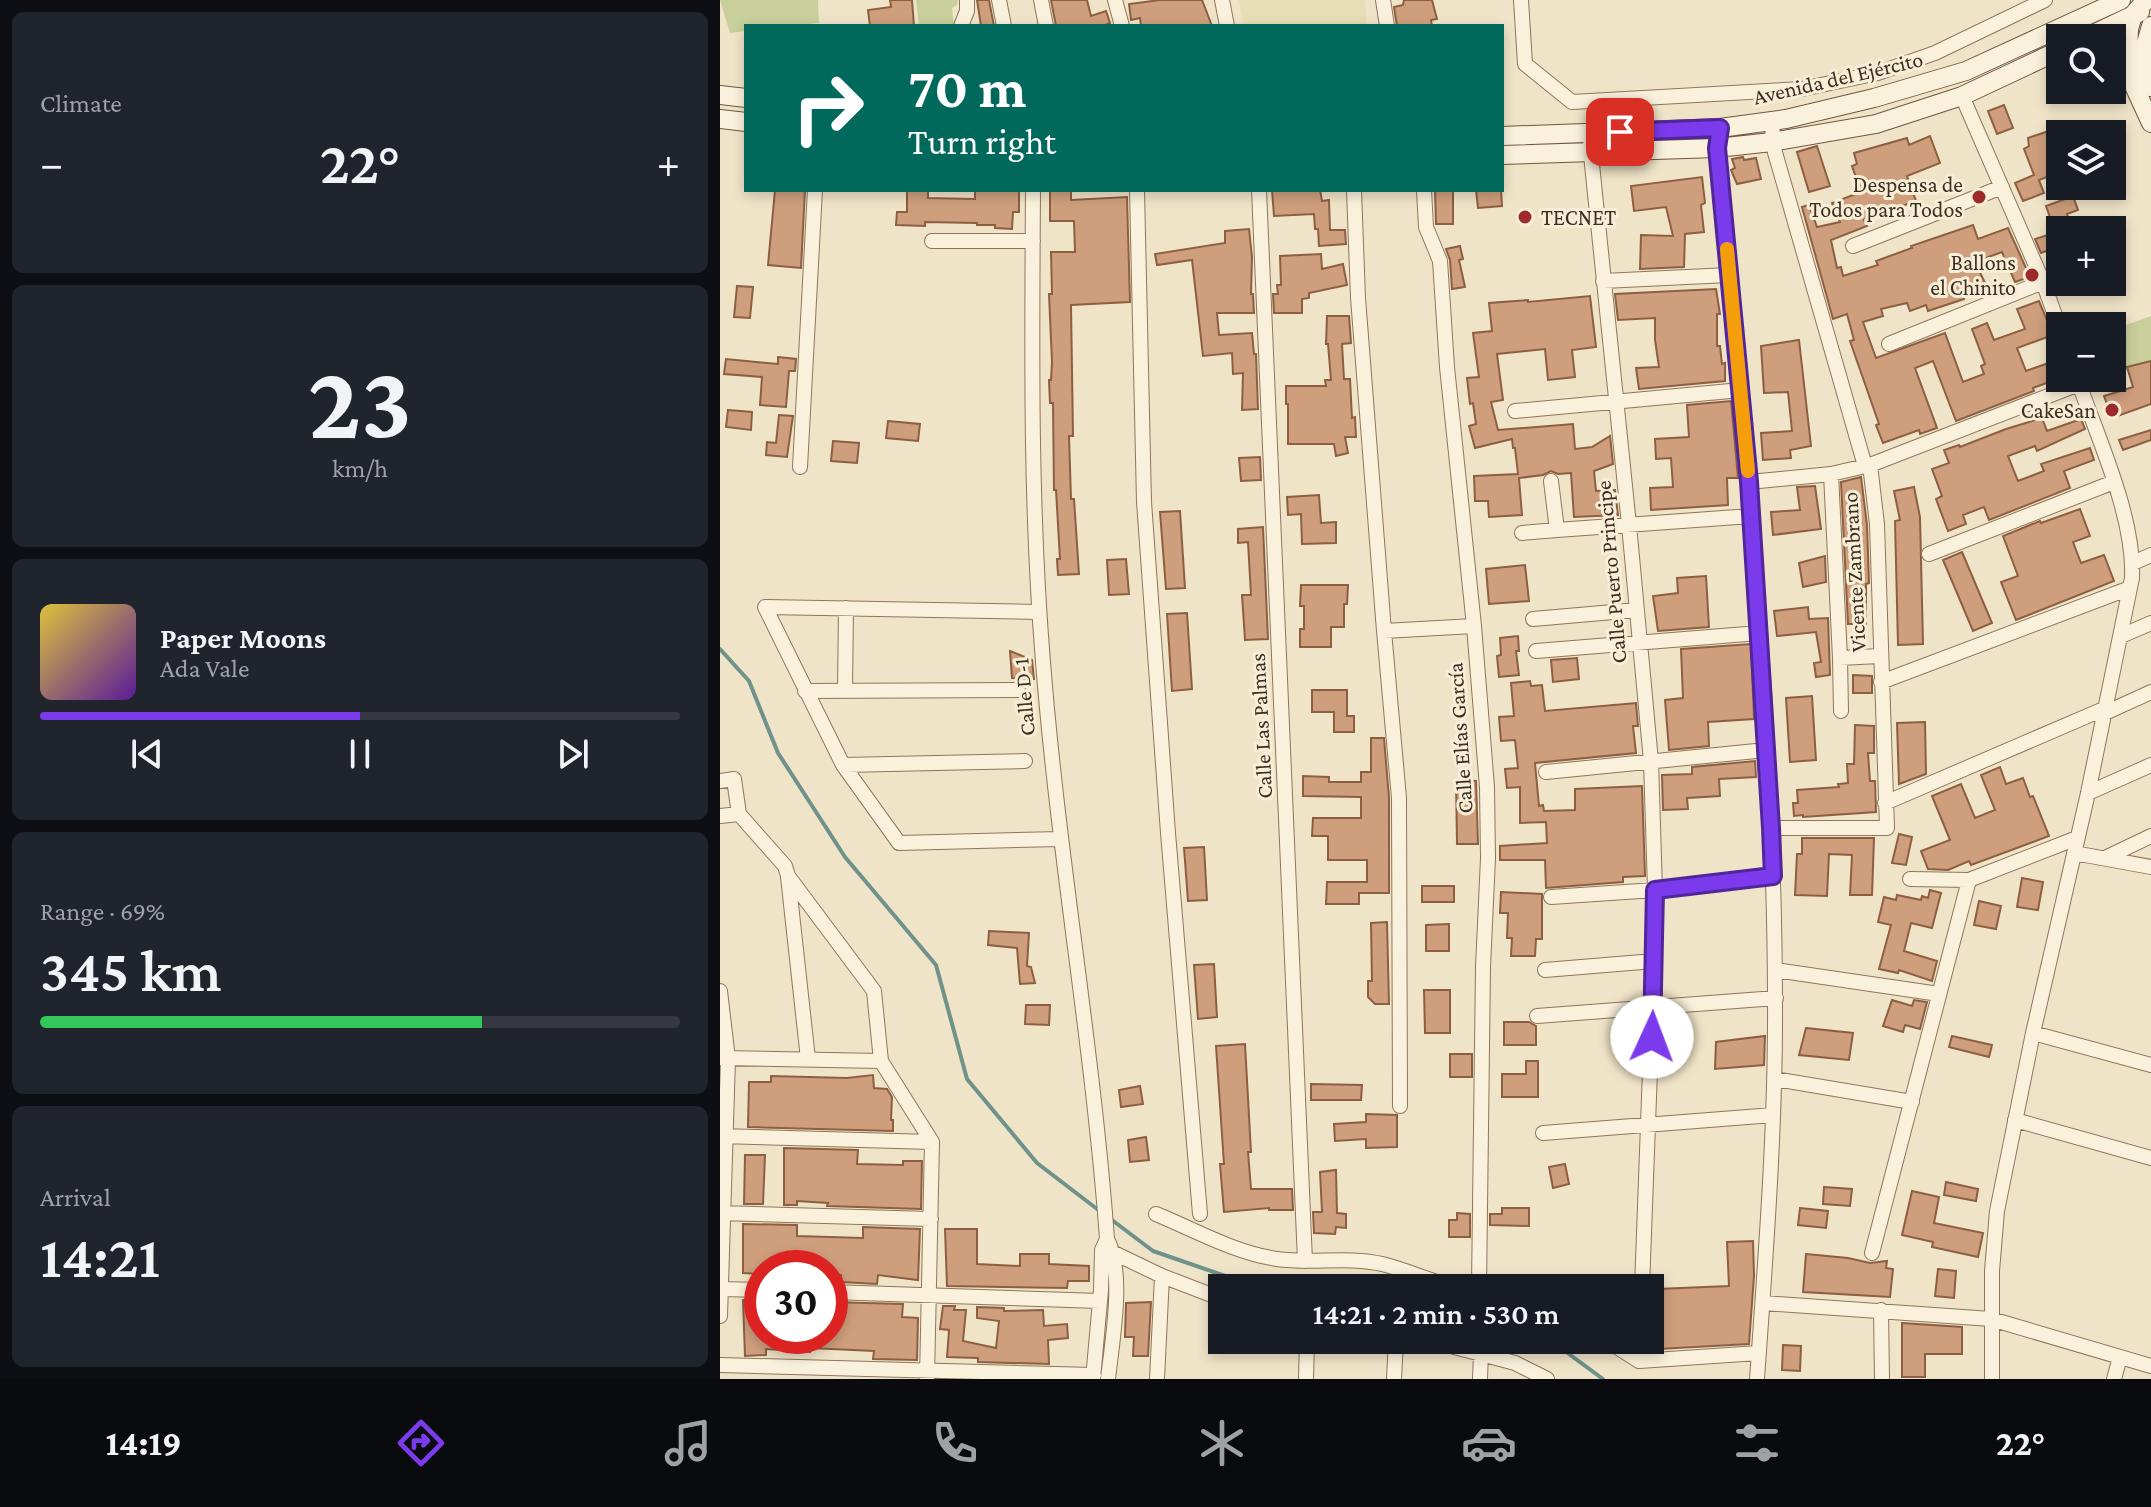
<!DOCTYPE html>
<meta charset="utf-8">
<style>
body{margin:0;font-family:"Crimson Pro",serif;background:#20242c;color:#f1f3f6;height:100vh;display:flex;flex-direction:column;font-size:30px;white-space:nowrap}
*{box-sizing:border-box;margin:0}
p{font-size:26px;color:#9ea1a6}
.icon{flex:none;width:44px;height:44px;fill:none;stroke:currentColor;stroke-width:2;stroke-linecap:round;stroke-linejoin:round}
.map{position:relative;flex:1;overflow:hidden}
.side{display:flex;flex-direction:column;gap:12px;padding:12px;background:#0d0f14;width:720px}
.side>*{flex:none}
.banner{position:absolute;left:24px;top:24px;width:760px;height:168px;border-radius:0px;box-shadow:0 4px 12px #0003;background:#00695c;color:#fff;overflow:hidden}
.tools{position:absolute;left:1326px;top:24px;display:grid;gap:16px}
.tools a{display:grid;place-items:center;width:80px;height:80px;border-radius:0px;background:#171b24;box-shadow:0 4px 12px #0003;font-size:40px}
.speed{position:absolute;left:24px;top:1250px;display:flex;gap:16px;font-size:40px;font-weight:700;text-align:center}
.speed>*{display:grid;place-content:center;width:104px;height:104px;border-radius:50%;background:#171b24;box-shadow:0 4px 12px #0003;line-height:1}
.speed .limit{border:12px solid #d22;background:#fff;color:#111}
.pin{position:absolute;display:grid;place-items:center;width:68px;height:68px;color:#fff;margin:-34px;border-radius:16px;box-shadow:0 4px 12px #0006}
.me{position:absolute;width:88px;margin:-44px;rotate:2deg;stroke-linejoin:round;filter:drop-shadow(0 0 6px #0008)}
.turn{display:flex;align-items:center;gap:28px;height:168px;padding:0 32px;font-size:36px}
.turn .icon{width:104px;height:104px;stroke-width:2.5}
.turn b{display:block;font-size:56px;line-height:68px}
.big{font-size:60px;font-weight:600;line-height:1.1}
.side .widget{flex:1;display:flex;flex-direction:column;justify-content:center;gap:12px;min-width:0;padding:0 28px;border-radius:12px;background:#20242c}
.side .dial{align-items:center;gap:0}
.dial b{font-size:104px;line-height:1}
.song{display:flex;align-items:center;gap:24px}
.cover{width:96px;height:96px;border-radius:12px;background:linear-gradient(135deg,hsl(50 70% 55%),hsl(270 70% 35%))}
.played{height:8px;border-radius:4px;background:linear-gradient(90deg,#7c3aed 50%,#363941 50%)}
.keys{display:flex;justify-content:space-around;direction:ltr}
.heat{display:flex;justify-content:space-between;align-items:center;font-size:44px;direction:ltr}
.charge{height:12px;border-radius:6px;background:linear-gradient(90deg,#34c759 69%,#363941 0)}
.trip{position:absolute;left:488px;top:1274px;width:456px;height:80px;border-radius:0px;background:#171b24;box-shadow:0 4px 12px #0003;font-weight:600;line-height:80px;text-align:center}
.dock{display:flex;height:128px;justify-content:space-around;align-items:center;background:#090b0e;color:#9ea1a6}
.dock .icon{width:56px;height:56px}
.dock .selected{color:#7c3aed}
.dock b{font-size:36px;color:#f1f3f6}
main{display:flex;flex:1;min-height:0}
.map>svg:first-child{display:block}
</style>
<main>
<section class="side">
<div class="widget"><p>Climate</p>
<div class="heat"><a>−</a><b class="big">22°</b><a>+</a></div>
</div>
<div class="widget dial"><b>23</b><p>km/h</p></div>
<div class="widget">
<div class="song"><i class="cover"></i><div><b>Paper Moons</b><p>Ada Vale</p></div></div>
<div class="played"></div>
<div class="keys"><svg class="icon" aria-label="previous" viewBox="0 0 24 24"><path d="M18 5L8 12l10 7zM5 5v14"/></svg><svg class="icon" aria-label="pause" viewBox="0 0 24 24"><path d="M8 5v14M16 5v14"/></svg><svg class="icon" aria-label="next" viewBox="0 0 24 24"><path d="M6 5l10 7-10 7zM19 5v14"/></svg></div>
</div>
<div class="widget"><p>Range · 69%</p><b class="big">345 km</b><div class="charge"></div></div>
<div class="widget"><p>Arrival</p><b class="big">14:21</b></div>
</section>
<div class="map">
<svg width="1431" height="1379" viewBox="0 0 1431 1379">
<rect width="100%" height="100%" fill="#f0e4c8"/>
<path fill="#e6deb5" d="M519,0H645L647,26H524Z"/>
<path fill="#c9cf9b" d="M0,0H98L99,23L68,26H26V31L10,33Z
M196,0H238L237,5L232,8L234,26H199Z
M1431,316V362L1392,375V330Z"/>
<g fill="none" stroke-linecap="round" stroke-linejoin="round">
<path stroke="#6f938a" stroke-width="4" d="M0,649L29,681L58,753L125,857L216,965L247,1079L317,1163L381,1212
M388,1217L433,1251L540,1288
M830,1340L883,1379"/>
</g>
<path fill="#cf9f7d" stroke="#8d5f41" stroke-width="2" d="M170,0H192L194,26H150L148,10L171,7Z
M257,0H269L274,26H261Z
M331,0H367L371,16L386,11L390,23L383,26H336Z
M440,0H482L492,26H421L420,18L411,20L409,4Z
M684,0H712L717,19L711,20L712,26H677L674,7L683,5Z
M1284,105L1293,128L1277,134L1268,111Z
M1332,130L1340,145V172L1319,180L1324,193L1303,201L1295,183L1314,175L1304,149L1309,146L1308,138Z
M1210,136L1220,163L1187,176L1196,201L1144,220L1147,226L1111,240L1117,268L1121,267L1123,276L1158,265L1156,261L1192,248L1191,246L1253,225L1258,239L1288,228L1310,277L1295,282L1282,252L1263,259L1264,262L1256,264L1266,285L1243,296L1244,299L1208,311L1206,305L1190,311L1187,303L1161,309L1163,316L1143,322L1156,358L1225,333L1243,382L1264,374L1261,366L1265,364L1252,329L1267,323L1274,340L1305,329L1297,309L1319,301L1333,335L1297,348L1306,371L1340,359V378L1313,388L1314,391L1236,421L1213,361L1195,368L1217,428L1200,434L1199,430L1163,443L1156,425L1159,424L1130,341L1134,340L1127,314L1113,319L1082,207L1089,205L1097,227L1120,222L1112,203L1141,192L1132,166L1137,164L1134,153L1187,138L1189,145Z
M1097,146L1110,186L1089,192L1077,152Z
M1023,157L1024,160L1036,158L1041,179L1017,184L1011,170L1015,168L1012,159Z
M982,177L985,203L981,205L984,232L965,234L964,267L920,269L921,235L953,236L946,207L914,211L911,186Z
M55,190H85L81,268L48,265Z
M187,190H208V198L255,199V190L299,191V212H293L292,229L275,228V225H257V223L205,222V226L176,225L177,212H187Z
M330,190H351V200L407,197L410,302L351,305L353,436H349L351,499H354L359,574L338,575L337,559H340L336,490H334L333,403H330L329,380H331L332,362L329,294H332L331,252H355L354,221H330Z
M552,190H600L602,201L609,200L610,230H625L626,244L599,246L598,229H595L594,214L554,216Z
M715,190H733V224H716Z
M756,190H781L782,206L758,208Z
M1353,196L1358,210L1347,214L1353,230H1340L1339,275L1329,250L1321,253L1315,239L1331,234L1327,225L1332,223L1326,206Z
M529,229L532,257L531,294H533L534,313H497L499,335L532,333L534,354H536L538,409L522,410L523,373L513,374L512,353L483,356L472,260L437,265L435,254L505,243V231Z
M740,246L743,259L739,260L745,287L732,289L730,260L726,249Z
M601,254L602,269L623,264L627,285L589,293V298L582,299V313H554L553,294H558L557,285H561L560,256Z
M17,286L33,287L30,318L14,317Z
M996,289L1000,314H997V346H1000L1002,364L1005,363V381L919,389L916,368L939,367L935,340V318L898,320L895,294Z
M870,296L876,347L852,350L855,377L828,380L825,349L777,354L783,400L771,402L778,430L853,424L855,449L872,447L890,436L893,464L874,471L876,491L895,490L898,515L854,517L851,473L838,474L831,471L823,475L799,478L802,515L769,517L768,501H755L754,476L798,474L795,448H793L792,439L755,448L749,426L756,424L753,403L750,404L747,378L759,377L753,333L772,331L769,303L808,300V302Z
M607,316H629L631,343L622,344L624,379H630L632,418L635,417L636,437H625L628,453L616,456L614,444H568V404H566V386H606L605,380H611L608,344H606Z
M1079,340L1091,446L1070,450L1071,458L1043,460L1041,433L1072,431L1068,392L1044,393L1041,346Z
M58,357L76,359L75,371H69L66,407L40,405L42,377L4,374L6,359L58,364Z
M1431,361V404L1392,418L1384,396L1413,387L1407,367Z
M1011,401L1018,478H1007L1008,505L931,510L930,488L953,487L951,458L936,459L935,439L969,437L967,405Z
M8,410L32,412L31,430L6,427Z
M59,415L73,416L67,457L46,455L47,442L56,443Z
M1322,418L1327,431L1361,419L1365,429L1317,451L1315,446L1288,456L1298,481L1324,471L1321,464L1370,448L1374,460L1344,471L1350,488L1269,520L1264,507L1243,515L1246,524L1228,531L1216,499L1222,496L1212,469L1229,463L1224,450L1239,445L1240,447L1286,429Z
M168,421L200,424L198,441L166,438Z
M1431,430V440L1403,450L1399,440Z
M113,441L139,443L137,463L111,461Z
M540,457L541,480L521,481L519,458Z
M1141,477L1147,525L1149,583L1146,584V624H1128L1121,482Z
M1095,486L1101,529L1053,535L1051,512L1080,510L1077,487Z
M1194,487L1200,517L1203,644L1178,645L1175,521L1180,520L1174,491Z
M599,495L601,523L616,522V543L582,544L581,514L568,515L567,497Z
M1360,509L1370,536L1353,542L1361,563L1384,555L1394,581L1296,620L1281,582L1298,576L1283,536L1320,521L1321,523Z
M460,511L465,588L446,589L440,512Z
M543,527L548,639L525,640L522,595H531L528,542L518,543V529Z
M1242,552L1272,623L1253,631L1223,560Z
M1105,556L1106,582L1083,587L1079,563Z
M406,559L409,594L389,595L387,560Z
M805,565L809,601L769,604L766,569Z
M986,576L989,627L938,631L933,596L958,593L957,578Z
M581,585H628L627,604H624V627H611V647H580V629H584V606H580Z
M1088,607L1089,619L1108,618L1110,675L1096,677L1094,663L1101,662L1096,632L1057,636L1054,611Z
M467,613L472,689L452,691L447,614Z
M798,636L799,651H796L799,675L779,677L777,656L781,655L780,638Z
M1031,644L1034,719L988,722L989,746L949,750L945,700L963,698L961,649Z
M290,651L312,660L314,679L292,678Z
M857,658L859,679L833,682L831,660Z
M1133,675L1152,676V693H1133Z
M810,681L811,686L822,685L825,711L916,703L918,726H913L916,753L815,763L819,806L823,805L824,811L855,810V789L922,786L925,876L903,877V882L826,888L825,860H780V846L827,843L826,822L800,823V787L787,788L785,769L798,768L795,740L781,741L779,717L794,716L791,683Z
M592,690H627V716H634V732H614V712H592Z
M1092,696L1096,760L1070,762L1066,698Z
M1205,722L1206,774L1179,784L1177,723Z
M1135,725L1154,726V753H1148L1150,781H1155L1156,812L1083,817V815L1074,816L1073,803H1078L1077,790L1119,787L1118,784L1128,783L1127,764H1134Z
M651,738H664L669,798V893H639V904H606L607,882H647V860H608V836H592L593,818H641V797L583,796V776L609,777V782H641V772H651Z
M1035,761L1036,777L999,779L1000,796L967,798L968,809L943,810L942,775L972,774V767Z
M1280,767L1286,784L1303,778L1310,797L1313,796L1329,836L1251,865L1249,861L1228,870L1208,869L1201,851L1230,840L1212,796L1241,784L1255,818L1275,810L1261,775Z
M736,780L756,781L758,844H737Z
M1179,834L1192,837L1186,865L1172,863Z
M1082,838H1154L1152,895H1130L1132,855L1109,854L1107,896L1075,895L1077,854H1082Z
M484,847L487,900L468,901L464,848Z
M1302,878L1323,882L1318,910L1297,907Z
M702,886H734V902H702Z
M1210,890L1221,893L1212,928L1191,923L1184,951L1217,961L1212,981L1179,970L1178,973L1159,969L1171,925L1158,922L1164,897L1176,900L1177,895L1201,900L1202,896L1208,898Z
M781,892L822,894V939H816L815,956H791L792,938H787L788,913H780Z
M1259,901L1281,906L1276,929L1254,925Z
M667,922L669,1004H655L648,997V981H652L651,923Z
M729,924V951H706V925Z
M269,931L309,933L307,966L311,967L315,983L300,984L297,948L268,945Z
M494,964L497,1017L478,1019L474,965Z
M704,990H730V1033H705Z
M1172,1000L1192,1006L1194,1000L1207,1002L1200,1029L1185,1025L1183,1032L1163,1026Z
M306,1005H330L329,1025L305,1024Z
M784,1022H809L816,1026V1045H784Z
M1086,1028L1133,1033L1129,1060L1079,1055Z
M1045,1036L1044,1065L995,1069L996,1042Z
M1232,1036L1272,1045L1269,1057L1229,1047Z
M525,1044L531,1152H528L531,1189H572L573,1210H549V1208L504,1212L500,1164H504L496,1046Z
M730,1054H752V1077H730Z
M806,1061H818V1097H782V1074H806Z
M153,1075L154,1088L167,1089L172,1097L171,1120H173V1131L28,1127L29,1082H51V1076L127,1078Z
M591,1084L642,1085L641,1100H591Z
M420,1086L423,1104L401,1107L399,1090Z
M646,1114L677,1115V1147L646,1148V1139L615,1141L614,1124L646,1122Z
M426,1137L429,1160L410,1162L408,1140Z
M64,1148L138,1150L137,1164L183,1165V1161H202L201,1209L107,1206L108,1203L77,1201V1205H64Z
M25,1155H45L43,1204H24Z
M845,1164L849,1184L833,1188L829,1167Z
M616,1170L617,1213L626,1214V1228L616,1227L615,1234L594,1233L593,1212H602L600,1172Z
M1226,1182L1258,1189L1256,1201L1224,1195Z
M1104,1187L1132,1189L1130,1206L1103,1204Z
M1192,1191L1219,1197L1214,1223L1263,1233L1258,1257L1212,1247L1213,1242L1182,1235Z
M782,1208H809V1226L770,1225V1214H782Z
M1080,1208L1108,1211L1106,1228L1078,1225Z
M737,1213L750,1214V1237H729V1220H737Z
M23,1224L77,1225V1236L143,1238V1227L200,1229L198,1280L158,1275L157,1284L121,1282V1275H110V1268H40L39,1274L23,1273Z
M225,1229H257V1264L300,1266V1254H329V1264L369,1266V1281H348L347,1288L227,1286Z
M1033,1241L1034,1276L1029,1344L939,1349L937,1289L1009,1286L1007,1242Z
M1086,1254L1128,1258L1150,1263L1167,1261L1166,1268L1173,1269L1170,1297L1083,1292Z
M1218,1269L1236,1271L1234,1298L1215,1296Z
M23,1300H42V1336L75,1338V1336H110V1302L183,1304L182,1317L198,1318L197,1360L153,1359L154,1351L90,1348V1352L46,1349V1355L25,1356Z
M431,1302L428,1356H413L414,1337H405L406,1303Z
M223,1306H235L234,1310H246L243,1341L276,1348L279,1321L257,1318V1307L284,1308V1311L323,1310L324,1326L347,1324L348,1338L328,1340L329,1364L258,1362V1358L227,1357L229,1330L220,1329Z
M1182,1323L1242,1327V1354H1205V1377H1182Z
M1063,1345L1081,1346L1080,1371L1062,1370Z"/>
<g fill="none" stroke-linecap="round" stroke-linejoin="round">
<defs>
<path id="street" d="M279,0L284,26
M321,0L326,26
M395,0L402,26
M502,0L507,26
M663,0L667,26
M801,0L805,64L852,102L1082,89L1158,73L1215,53L1325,0
M241,26L247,11V0
M1242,96L1323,282L1340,329
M1000,128L997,148C1023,430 1054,712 1055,995C1056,1123 1046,1251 1037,1379
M870,145L909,525L931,761L935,890L934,961L922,1288
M313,190C312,348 310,504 323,662C338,855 373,1046 387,1239C405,1273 392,1341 388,1379
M417,190L424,502L448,833L480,1214
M539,190L585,1261
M634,190L638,298L664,631L679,798L680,1106
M704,190L706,227L720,261L727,367L754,626L767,787L768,858L763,967L759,1288
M212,241H313
M1133,246L1282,187
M883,281L1009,275
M1169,344L1323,282
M795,411L1021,390
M80,467L95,190
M1111,474L1120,658L1159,656
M831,481L837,530L1031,516
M1029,482L1111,474L1150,465L1359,384
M802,533L837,530
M1209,554L1394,482
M1413,563L1431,555
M319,612L45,607L123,765L179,843L341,839
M813,619L916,610
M664,631L754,626
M1401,636L1431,623
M816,651L1039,633
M1120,658L1121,711
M1161,682L1410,588
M125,690L126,608
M85,691L298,690
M123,765L305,761
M826,772L1046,750
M0,781L14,779L19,814L65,866L68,876L154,991L161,1061L212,1142L207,1379
M1368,793L1431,765
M1165,803L1386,708L1385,713L1431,692
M0,816L19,814
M1051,828H1167L1157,524L1150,465L1145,466L1052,142L1053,121
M1354,853L1431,867
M1385,858L1431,836
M68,877L88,1059
M1190,879L1249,880L1357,838
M831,897L935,890L1053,876
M825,970L934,961
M1055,970L1219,994
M0,991L8,1059L0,1316
M817,1016L1056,998
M1313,1033L1431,1065
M1,1058L161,1061
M1055,1079L1192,1102
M1295,1120L1431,1158
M823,1133L1053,1115
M0,1136L212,1142
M0,1213L211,1219
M436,1214C475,1230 515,1253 557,1259C592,1264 628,1256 662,1264C688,1270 713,1283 739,1288
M392,1252L442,1276L502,1299
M1152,1253L1249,880
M0,1289L42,1290
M110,1292L380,1301
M1043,1303L1271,1319L1431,1366
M1161,1310L1162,1379
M708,1340L795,1363L827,1379
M886,1340L919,1361L1039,1353
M919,1361L920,1340
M0,1365L374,1375
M373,1379L381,1290L382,1250L387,1239
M437,1379L442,1276
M586,1379L587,1340
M674,1379L676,1340
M760,1379L761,1353
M1272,1379V1271L1277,1211L1313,1033L1368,793L1412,578C1415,517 1377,436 1357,378
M1394,1379L1400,1357"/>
<path id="secondary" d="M1426,0L1413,15L1409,29L1408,49L1409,75L1431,123
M1365,38L1420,12
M1392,38C1411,51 1421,66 1431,87
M1422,69L1425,47L1431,26
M0,95L26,98
M0,119L26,122
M782,136L1000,128L1066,119L1154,98L1246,71L1401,0
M782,155L997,148L1052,142L1156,124L1242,96L1340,50"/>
</defs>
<use href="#street" stroke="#8d765c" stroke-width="16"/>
<use href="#secondary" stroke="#6f573f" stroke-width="20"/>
<use href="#street" stroke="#faf1dc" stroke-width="14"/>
<use href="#secondary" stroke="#faf1dc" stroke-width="18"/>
</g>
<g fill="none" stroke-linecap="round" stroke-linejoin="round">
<defs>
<path id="route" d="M900,132L1000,128L997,148L1029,482L1051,828L1053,876L935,890L932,1037"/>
</defs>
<use href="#route" stroke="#51269a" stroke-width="20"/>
<use href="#route" stroke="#7c3aed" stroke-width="14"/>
<path stroke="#f59e0b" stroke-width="14" d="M1007,249L1028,471"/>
</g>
<g fill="#9e2a2b" stroke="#f7eed8" stroke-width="3">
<circle cx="1259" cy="197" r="8"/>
<circle cx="805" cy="217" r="8"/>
<circle cx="1312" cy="275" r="8"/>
<circle cx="1392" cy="410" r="8"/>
</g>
<g text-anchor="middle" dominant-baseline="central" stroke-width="6" stroke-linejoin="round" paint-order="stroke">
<g font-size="22" fill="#3d2e20" stroke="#f7eed8">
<text transform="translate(1118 78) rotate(-13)">Avenida del Ejército</text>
<text transform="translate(891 572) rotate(-95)">Calle Puerto Principe</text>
<text transform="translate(1134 572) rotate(-93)">Vicente Zambrano</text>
<text transform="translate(304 697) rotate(-95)">Calle D-1</text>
<text transform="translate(541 726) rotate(-93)">Calle Las Palmas</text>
<text transform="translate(740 738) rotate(-94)">Calle Elías García</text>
</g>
<g font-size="22" fill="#3d2e20" stroke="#f7eed8" text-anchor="end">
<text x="1243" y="184">Despensa de<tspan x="1243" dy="25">Todos para Todos</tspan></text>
<text x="821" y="217" text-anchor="start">TECNET</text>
<text x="1296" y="262">Ballons<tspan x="1296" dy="25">el Chinito</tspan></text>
<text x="1376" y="410">CakeSan</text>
</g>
</g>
</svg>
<div class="tools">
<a><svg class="icon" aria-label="search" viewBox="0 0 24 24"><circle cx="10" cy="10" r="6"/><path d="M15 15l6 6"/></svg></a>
<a><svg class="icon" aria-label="layers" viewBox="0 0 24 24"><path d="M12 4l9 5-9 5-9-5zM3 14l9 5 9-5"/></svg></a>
<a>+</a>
<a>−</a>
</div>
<div class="speed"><div class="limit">30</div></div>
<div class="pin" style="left:900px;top:132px;background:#d93025"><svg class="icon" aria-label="arrive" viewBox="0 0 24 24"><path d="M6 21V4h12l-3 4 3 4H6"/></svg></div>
<svg class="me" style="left:932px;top:1037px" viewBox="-20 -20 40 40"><circle r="19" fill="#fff"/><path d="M0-13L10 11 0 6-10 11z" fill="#7c3aed"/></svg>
<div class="trip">14:21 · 2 min · 530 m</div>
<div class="banner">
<div class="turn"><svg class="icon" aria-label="right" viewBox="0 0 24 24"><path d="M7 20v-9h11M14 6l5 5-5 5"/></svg><div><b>70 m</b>Turn right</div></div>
</div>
</div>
</main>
<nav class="dock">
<b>14:19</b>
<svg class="icon selected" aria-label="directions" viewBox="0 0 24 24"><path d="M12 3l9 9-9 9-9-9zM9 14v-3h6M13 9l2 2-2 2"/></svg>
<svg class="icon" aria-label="music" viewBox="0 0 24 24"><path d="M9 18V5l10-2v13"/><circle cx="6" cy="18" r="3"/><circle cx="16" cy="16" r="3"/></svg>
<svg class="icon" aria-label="phone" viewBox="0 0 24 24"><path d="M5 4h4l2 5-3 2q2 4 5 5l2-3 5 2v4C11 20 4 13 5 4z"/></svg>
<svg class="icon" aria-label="climate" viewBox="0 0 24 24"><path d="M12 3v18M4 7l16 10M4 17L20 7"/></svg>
<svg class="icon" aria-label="car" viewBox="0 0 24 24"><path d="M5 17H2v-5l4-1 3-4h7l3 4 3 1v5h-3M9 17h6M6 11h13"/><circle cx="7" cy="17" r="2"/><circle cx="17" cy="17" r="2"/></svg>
<svg class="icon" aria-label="filters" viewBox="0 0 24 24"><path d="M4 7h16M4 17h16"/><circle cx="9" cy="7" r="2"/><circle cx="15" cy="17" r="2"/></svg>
<b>22°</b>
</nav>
